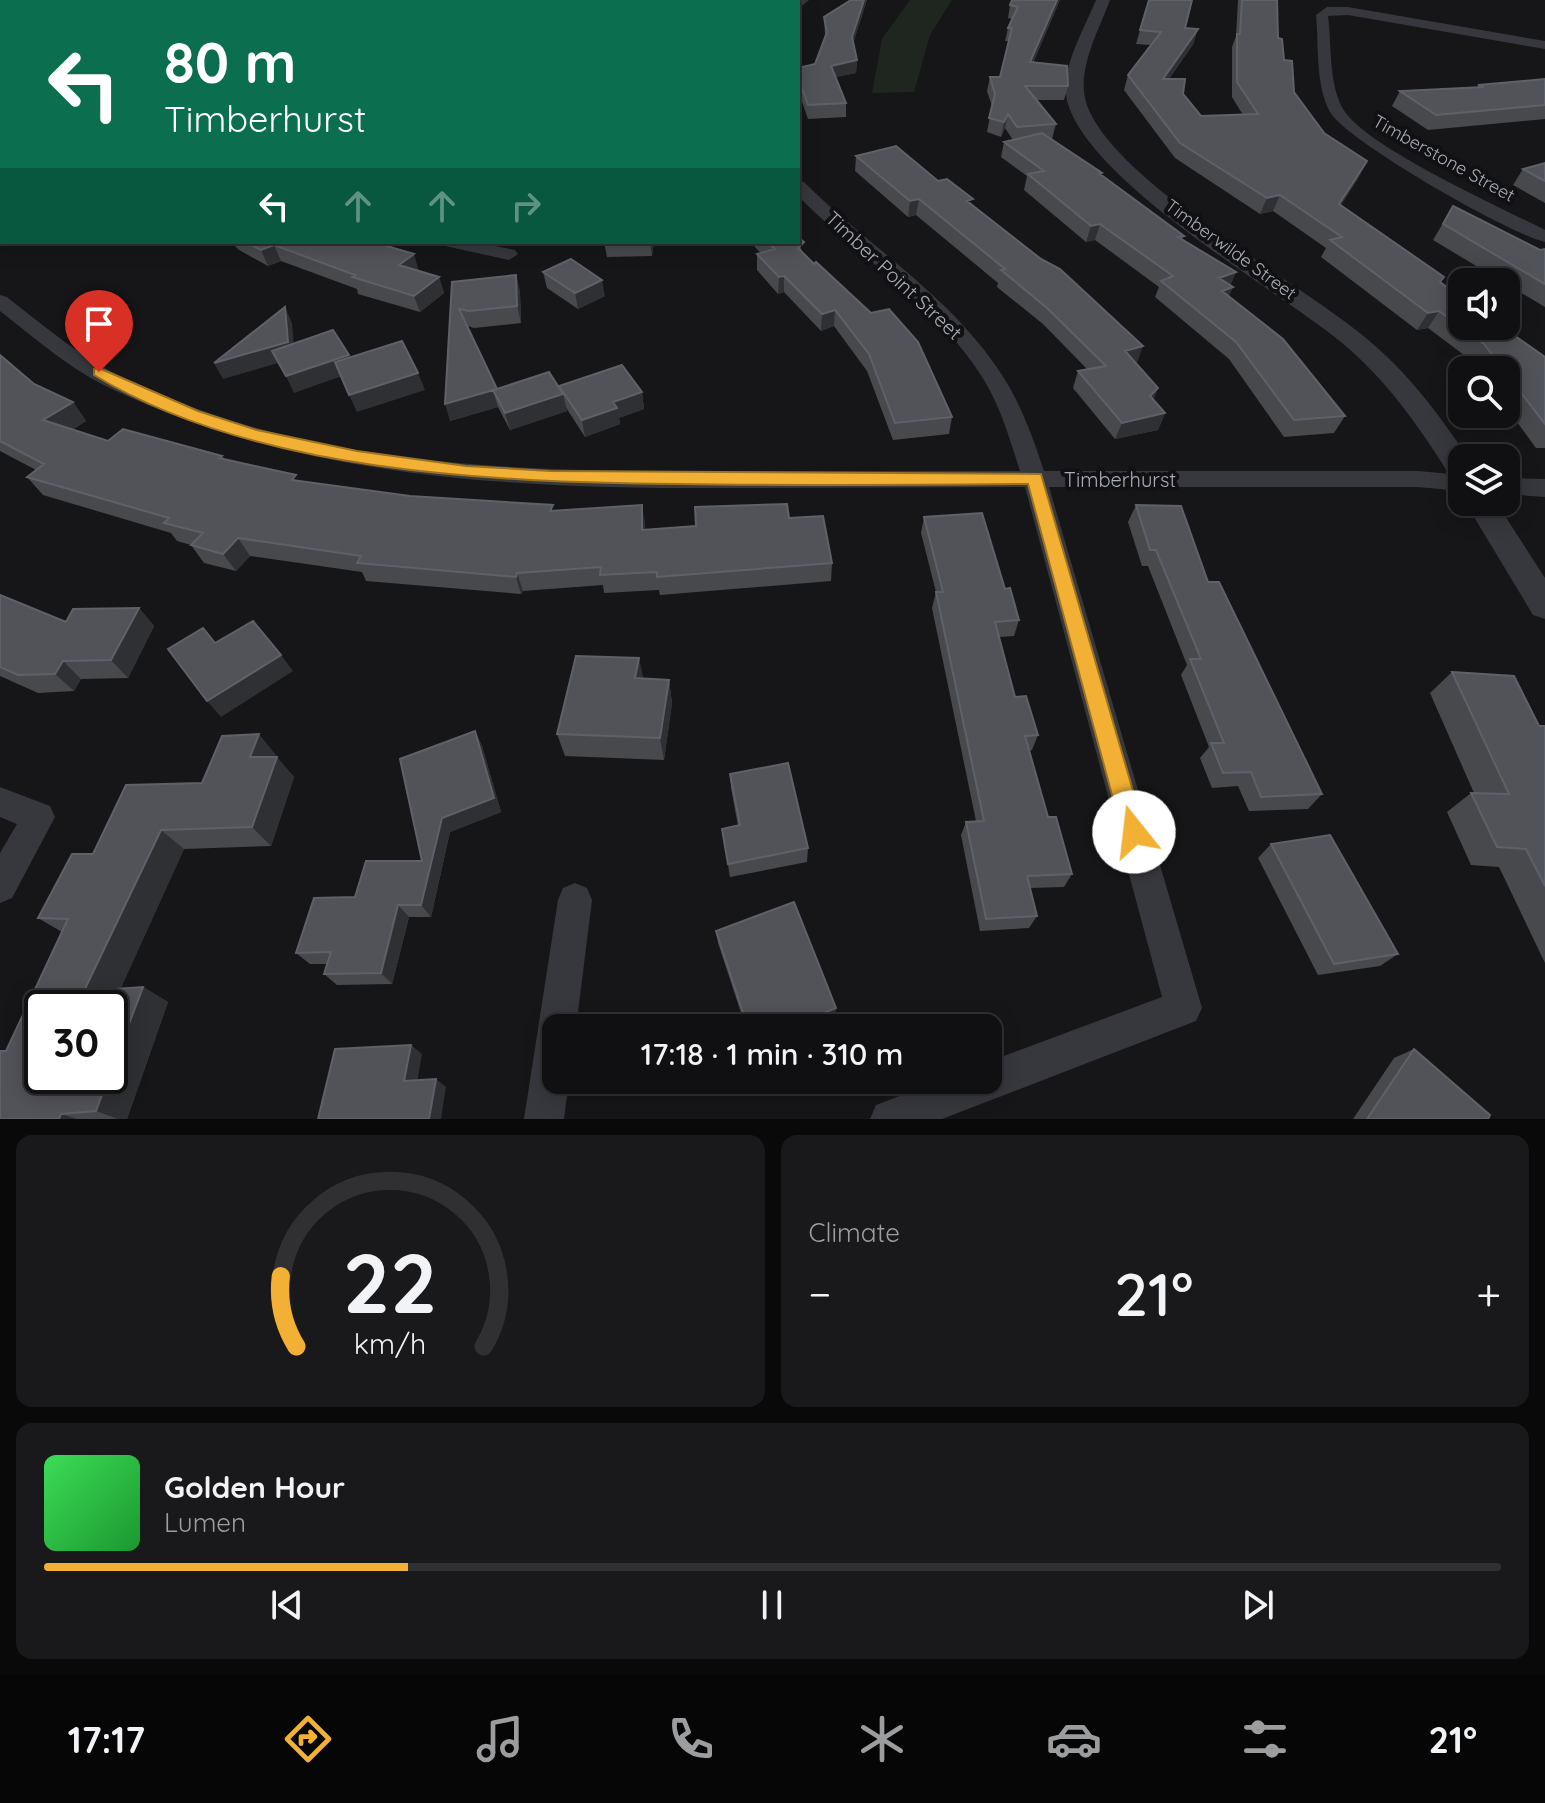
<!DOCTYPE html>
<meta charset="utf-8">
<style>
body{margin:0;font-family:Quicksand,sans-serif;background:#19191b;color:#f1f3f6;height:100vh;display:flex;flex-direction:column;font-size:30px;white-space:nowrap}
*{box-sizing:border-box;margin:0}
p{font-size:26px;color:#9c9d9f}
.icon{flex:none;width:44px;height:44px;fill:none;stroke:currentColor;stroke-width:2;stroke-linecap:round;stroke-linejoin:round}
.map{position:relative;height:1119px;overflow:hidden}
.side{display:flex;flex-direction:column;gap:16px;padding:16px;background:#09090a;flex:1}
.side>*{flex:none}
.top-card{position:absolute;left:0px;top:0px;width:800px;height:244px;box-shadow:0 4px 20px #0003,0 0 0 2px #303032;background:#0b6e4f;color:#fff;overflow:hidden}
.controls{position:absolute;left:1448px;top:268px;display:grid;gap:16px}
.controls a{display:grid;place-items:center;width:72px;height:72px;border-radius:16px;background:#101012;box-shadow:0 4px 20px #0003,0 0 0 2px #303032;font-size:40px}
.speed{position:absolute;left:24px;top:990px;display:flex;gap:16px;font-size:40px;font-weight:700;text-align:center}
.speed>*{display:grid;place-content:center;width:104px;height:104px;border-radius:50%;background:#101012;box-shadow:0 4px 20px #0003,0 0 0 2px #303032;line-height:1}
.speed .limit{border:4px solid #111;border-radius:12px;background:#fff;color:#111}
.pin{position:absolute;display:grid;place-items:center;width:68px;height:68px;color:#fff;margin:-82px -34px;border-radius:50% 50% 50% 0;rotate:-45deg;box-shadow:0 0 8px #0007}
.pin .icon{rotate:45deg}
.me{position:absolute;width:88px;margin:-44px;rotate:344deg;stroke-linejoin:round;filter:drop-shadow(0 0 6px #0008)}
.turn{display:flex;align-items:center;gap:28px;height:168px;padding:0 32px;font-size:36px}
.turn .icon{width:104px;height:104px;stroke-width:2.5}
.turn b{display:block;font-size:56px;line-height:68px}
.lanes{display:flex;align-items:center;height:76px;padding:0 32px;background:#0003;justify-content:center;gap:40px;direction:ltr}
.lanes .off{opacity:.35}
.big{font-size:60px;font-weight:600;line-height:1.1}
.side .card{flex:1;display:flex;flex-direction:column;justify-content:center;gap:12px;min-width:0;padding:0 28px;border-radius:16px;background:#19191b}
.side .dial{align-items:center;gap:0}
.dial svg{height:208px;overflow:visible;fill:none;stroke:#303032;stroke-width:7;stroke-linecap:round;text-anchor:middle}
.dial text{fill:#f1f3f6;stroke:none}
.song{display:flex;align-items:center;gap:24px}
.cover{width:96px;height:96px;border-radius:12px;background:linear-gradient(135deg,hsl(130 70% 55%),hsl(130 70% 35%))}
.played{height:8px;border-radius:4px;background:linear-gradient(90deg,#f2b134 25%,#303032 25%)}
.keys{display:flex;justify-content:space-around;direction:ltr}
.heat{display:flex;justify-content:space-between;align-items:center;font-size:44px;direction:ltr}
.side .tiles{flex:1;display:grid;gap:16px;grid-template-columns:1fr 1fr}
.card:last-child{grid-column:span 2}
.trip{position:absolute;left:542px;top:1014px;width:460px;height:80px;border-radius:16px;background:#101012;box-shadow:0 4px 20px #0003,0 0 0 2px #303032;font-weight:600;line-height:80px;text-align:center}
.tab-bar{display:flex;height:128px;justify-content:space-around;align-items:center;background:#060607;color:#9c9d9f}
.tab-bar .icon{width:56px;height:56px}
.tab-bar .selected{color:#f2b134}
.tab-bar b{font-size:36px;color:#f1f3f6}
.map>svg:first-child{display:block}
</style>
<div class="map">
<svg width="1545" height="1119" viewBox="0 0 1545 1119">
<rect width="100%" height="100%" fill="#161618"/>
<path fill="#1e261f" d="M910,0H952L930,35L914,92L872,93L882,39Z"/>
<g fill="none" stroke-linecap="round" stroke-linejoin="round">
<path fill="#37383d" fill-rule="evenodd" d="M796,0H809L798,9Z
M1327,7H1348L1545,41V49L1348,15L1328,16C1332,45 1328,87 1345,112C1371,149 1500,207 1545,230V242C1510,234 1346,141 1330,112C1315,84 1319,46 1316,15Z
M798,181L804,182C869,247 952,297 1002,375C1021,404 1033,438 1044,471H1418L1462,475V491L1418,487H1049L1202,1008L1196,1021L942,1119H870L876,1105L941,1080H988V1062L1162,997L1025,487C933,487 840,488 747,488C532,489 312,483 114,390C72,371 36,339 0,311V295L7,297C45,327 82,358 126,379C313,470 532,472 736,471C831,471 926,471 1020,471C1010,440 1001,408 984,380C938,305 858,257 798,196Z
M442,242H477L515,250L518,254L509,260L445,246Z
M1506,478L1545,479V497L1506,494Z
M0,787L50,806L55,817L12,898L0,903V853L17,824L0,817Z
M575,883L587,888L592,900L576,1028H556V1080H569L564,1119H524L558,900L563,888Z"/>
<path fill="#37383d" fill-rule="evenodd" d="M1096,0H1110C1099,30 1075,72 1087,105C1114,181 1294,279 1361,334C1404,368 1438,412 1468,458H1462V482L1452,479C1421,429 1387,380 1341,342C1274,288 1093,184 1068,104C1058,71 1084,30 1096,0Z
M1465,502H1496L1545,578V619L1533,615Z"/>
</g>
<path fill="#47494d" d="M851,0H867L853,43L857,60L856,73L836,77L846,103V117L808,119L798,90V68L815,64L825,37L824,17Z
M1060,0L1033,63L1068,86L1064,100H1036L1056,124L1052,139H1051L1102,173L1101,175L1184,236L1182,240L1236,272L1230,285L1233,287L1228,297L1345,416L1334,433L1284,437L1229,359L1155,297L1159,287L1095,240L1086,242L1024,190L1027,176L1001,157L1004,142L1013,140L1005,128L1001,137L987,132L992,106L987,91L990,77H1000L1009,41H1005L1008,28L1012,19L1008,18L1010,5Z
M1149,0L1185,28L1194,43L1169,79L1201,116L1243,115L1232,97V47L1236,36L1238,0H1277L1278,38L1294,92L1359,177L1341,205L1440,282L1545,357V448H1536L1506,407V370H1479L1472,361L1428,328L1417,330L1321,257L1326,248L1273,211L1260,214L1175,158L1124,90L1128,75L1151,45L1136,44Z
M1545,79V119L1428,130L1392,106L1400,91L1477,87L1478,85Z
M856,156L938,181L972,205L1136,363L1153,400L1165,413L1158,430L1115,439L1073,388L1078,371L1087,369L1043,324L997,287L998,283L916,215L908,217L855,171Z
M1545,163V203L1513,185L1523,169Z
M1453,206L1540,250L1545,249V307L1506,284V282H1503L1433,240Z
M231,242H373L419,271L439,277L444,293L420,312L358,294L357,289L281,261L268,266L239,250Z
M604,242H654L652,256L607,257Z
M750,242H798L803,253L952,417L949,434L893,440L867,371L834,326L821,331L784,292L778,294L757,270V254L761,253Z
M543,272L605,296L578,309L547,288Z
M516,275L520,292L521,323L474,328L468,326L497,389L560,390L559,386L642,392L644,409L619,418L620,424L585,437L565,406L567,411L510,430L498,407L450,421L452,282Z
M0,355L34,384L73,402L86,421L72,430L108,441L222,456L225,460L299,481L410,496L554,511L645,523V530L789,518L832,563L831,581L660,595L659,590L604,593L603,585L523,591L521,594L366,581L362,572L250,556L236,571L204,563L191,545L177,541L171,533L43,495L27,477L36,470L0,451Z
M1136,505L1208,582L1322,794L1308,809L1249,811L1238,786L1212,788L1200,758L1209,747L1181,675L1187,665L1148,566H1142L1128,522Z
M924,517L1005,589L1019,620L1014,636L999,637L1015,697L1038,735L1032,750L1029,751L1048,817L1072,874L1064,887L1030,888L1037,916L1029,928L980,931L961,835L966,822L976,821L932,608L936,592L921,533Z
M0,595L66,622L139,608L154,626L128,678L81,679L74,691L38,693L0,676Z
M1452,672L1539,726H1545V963L1499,867L1471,865L1447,812L1471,793H1474L1430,693Z
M643,679L669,680L672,703L664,760L565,756L557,734Z
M475,731L482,746L501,812L450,832L431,917H409L392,984L337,985L324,974L327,964H310L296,953L355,897L422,861Z
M276,755V757L294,777L271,846L184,849L120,989L143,987L168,1002L127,1119H0L6,1051L62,932L38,918L93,854L202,783Z
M730,774L808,848L807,862L730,877L722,829L738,826L731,788Z
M1271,844L1398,954L1380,966L1318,975L1258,858Z
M716,931L836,1008L834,1018L810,1028H746L718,943Z
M1414,1049L1488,1119H1353L1394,1058Z"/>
<path fill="#2f3033" d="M559,0H567L568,2H549Z
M864,0H867L851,50L852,37Z
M1057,0H1060L1027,76L1030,62Z
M1198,29L1194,43L1159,93L1163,79Z
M857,60L856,73L830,78L831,66Z
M1008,114L1005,128L1001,137L1004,122Z
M1367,161L1359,177L1331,220L1339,204Z
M2,193V211H0V194Z
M1280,195L1273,211L1260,214L1267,198Z
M919,199L916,215L908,217L910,201Z
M1100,224L1095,240L1086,242L1091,226Z
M650,242H654L652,256Z
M274,245L281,261L268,266L261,250Z
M414,254L419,271L399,265Z
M1236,272L1229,289L1233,287L1226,304L1219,278Z
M516,275L520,292L521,323L517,306Z
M784,276V292L778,294L779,277Z
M439,277L444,293L420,312L414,296Z
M602,280L605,296L578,309L575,293Z
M285,307L292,323L295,358L223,379L214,363Z
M835,310L834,326L821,331L822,314Z
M1439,311L1428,328L1417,330L1428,313Z
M1143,346L1137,363L1125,351Z
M349,355L356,371L294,393L286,376Z
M418,373L425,390L357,412L349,395Z
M1158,388L1152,404L1150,396Z
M497,389L493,390L498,407L450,421L445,404Z
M642,392L644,409L619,418L620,424L585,437L582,420L613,402Z
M563,394L567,411L510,430L505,413Z
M73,402L86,421L57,439L43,420Z
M1165,413L1158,430L1115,439L1122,423Z
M642,505L645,523V548L642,530Z
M238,538L250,556L236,571L223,554Z
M517,573L523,591L521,594L516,577Z
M139,608L154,626L128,678L111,660Z
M281,655L293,671L221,717L207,701Z
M639,658L644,681L635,678Z
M63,661L81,679L74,691L55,674Z
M669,680L672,703L664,760L660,738Z
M475,731L482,746L501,812L450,832L431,917L421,905L442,818Z
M259,734L276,755L268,778L250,757Z
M277,757L294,777L271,846L252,827Z
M161,830L184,849L113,1006L84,991Z
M398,905L409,917L392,984L381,973Z
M143,987L168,1002L127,1119H118L96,1111Z
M836,1008L834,1018L810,1028H788Z
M411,1045L422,1054L416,1089L404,1081Z
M436,1079L446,1087L441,1119H429Z
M61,1114L77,1119H59Z"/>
<path fill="#525359" stroke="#5f6168" stroke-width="2" d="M0,0H559L549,2H2V193L0,194Z
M851,0H864L852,37L857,60L831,66L846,103L808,105L798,77V68L815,64L827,32L824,17Z
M1012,0H1057L1030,62L1067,66L1068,86H1025L1056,124L1017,127L1008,114L1004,122L989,118L995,94L990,77H1000L1012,28H1008L1018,7L1010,5Z
M1149,0H1192L1185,28L1198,29L1163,79H1185L1183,94L1201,116L1258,114L1237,82V34H1240L1242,0H1277L1278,38L1282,39L1284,60L1292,61L1294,92L1324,133L1367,161L1339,204L1444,277L1440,282L1462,298V326H1501L1545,357V424L1506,373V370H1504L1484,344L1439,311L1428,313L1330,240L1342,237L1280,195L1267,198L1180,143L1128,75L1161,32L1140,30Z
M1545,79V105L1436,115L1400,91L1484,87L1478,85Z
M1042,133L1102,173L1100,174L1184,236L1178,237L1236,272L1219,278L1233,287L1222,291L1283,339L1345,416L1294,420L1236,342L1161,281L1173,276L1100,224L1091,226L1028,174L1044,171L1004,142Z
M896,146L938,181L947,179L973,199L967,201L1041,259L1060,269L1143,346L1125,351L1158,388L1150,396L1165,413L1122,423L1078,371L1106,366L1047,308L1001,270L1005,269L919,199L910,201L856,156Z
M1545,163V181L1523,169Z
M1453,206L1540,250L1545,249V284L1443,224Z
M798,237L804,242L798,248L814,264L816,262L871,313L889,309L918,342L952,417L895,423L869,354L835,310L822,314L784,276L779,277L757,254L775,249L767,242H798Z
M246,242H373L414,254L399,265L439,277L414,296L352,277L355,275L274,245L261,250Z
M571,259L602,280L575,293L543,272Z
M516,275L517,306L469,311L459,309L497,389L549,372L563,394L505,413L493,390L497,389L445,404L452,282Z
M285,307L288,342L214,363Z
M333,330L349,355L286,376L272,351Z
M402,341L418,373L349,395L335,362Z
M0,355L34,384L73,402L43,420L108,441L123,429L222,456L219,458L296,475L292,480L410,496L553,505L550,511L642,505V530L696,526L695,507L787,504L789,518L823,516L832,563L657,577V572L600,575L601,567L517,573L516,577L357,563L361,556L238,538L223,554L191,545L203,533L164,523L169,518L27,477L44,464L0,441Z
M622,365L642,392L613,402L617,408L582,420L559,386Z
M1136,505L1181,506L1208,582H1219L1322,794L1261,797L1251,772L1223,773L1211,743H1224L1190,659H1201L1156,550H1150Z
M982,513L1005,589L1010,588L1019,620L995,622L1015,697L1026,696L1038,735L1025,736L1048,817H1056L1072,874L1027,876L1037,916L986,919L966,822L984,821L936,592H943L924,517Z
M0,595L66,622L73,609L139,608L111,660L63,661L55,674L18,675L0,667Z
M253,621L281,655L207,701L168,649L203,628L215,643Z
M576,656L639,658L635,678L669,680L660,738L557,734Z
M1452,672L1514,676L1539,726H1545V886L1526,849L1497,847L1471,793L1509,794Z
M475,731L494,798L442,818L421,905H398L381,973L324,974L331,952L296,953L314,898L355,897L366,861H422L400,759Z
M259,734L250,757H277L252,827L161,830L84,991L143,987L110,1074V1008H42V1076H109L96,1111L61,1114L59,1119H0V1051H6L68,919L38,918L72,854H93L126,785L202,783L222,736Z
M788,763L808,848L728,864L722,829L740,825L730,774Z
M1330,835L1398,954L1334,964L1271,844Z
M794,902L836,1008L788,1028H748L716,931Z
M411,1045L404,1081L436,1079L429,1119H318L335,1049Z
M1414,1049L1490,1115L1488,1119H1367Z"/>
<path fill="#f2b134" stroke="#9d7322" stroke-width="2" d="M99,368L198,411L257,430L357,451L466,466L550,471L1041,474L1145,832L1142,840L1134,843L1126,840L1122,832L1028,484C911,485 794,486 677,484C493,482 255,473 94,375V369Z"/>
<g text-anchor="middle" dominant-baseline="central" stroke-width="8" stroke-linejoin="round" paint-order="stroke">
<g font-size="18" fill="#a8adb8" stroke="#111113">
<text transform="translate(1444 158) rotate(29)">Timberstone Street</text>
<text transform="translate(1231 249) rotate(36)">Timberwilde Street</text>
</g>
<g font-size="20" fill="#a8adb8" stroke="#111113">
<text transform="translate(894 275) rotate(43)">Timber Point Street</text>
<text x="1120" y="479">Timberhurst</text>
</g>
</g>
</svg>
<div class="controls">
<a><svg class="icon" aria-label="sound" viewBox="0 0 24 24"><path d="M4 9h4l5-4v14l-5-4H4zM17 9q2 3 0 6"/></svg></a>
<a><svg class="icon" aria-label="search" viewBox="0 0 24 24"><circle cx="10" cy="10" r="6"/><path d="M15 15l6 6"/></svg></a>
<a><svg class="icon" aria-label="layers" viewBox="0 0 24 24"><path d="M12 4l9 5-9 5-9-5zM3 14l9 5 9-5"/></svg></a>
</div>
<div class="speed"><div class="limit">30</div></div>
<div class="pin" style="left:99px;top:372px;background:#d93025"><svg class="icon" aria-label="arrive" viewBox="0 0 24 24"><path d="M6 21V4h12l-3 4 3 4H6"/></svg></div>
<svg class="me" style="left:1134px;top:832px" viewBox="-20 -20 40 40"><circle r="19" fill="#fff"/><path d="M0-13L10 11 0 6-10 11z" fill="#f2b134"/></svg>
<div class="trip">17:18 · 1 min · 310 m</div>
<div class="top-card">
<div class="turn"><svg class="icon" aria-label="left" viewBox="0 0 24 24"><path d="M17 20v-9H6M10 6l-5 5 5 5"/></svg><div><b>80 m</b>Timberhurst</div></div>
<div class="lanes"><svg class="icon" aria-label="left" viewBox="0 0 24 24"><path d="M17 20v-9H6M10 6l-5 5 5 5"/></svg><svg class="icon off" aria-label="ahead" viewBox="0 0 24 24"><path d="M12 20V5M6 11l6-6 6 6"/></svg><svg class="icon off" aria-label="ahead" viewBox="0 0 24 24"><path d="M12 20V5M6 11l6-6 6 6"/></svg><svg class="icon off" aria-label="right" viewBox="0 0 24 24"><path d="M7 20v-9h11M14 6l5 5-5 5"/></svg></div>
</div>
</div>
<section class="side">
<div class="tiles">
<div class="card dial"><svg viewBox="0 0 100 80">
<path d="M14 69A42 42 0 1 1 86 69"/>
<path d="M14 69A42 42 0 0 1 8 42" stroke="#f2b134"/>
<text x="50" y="56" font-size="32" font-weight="700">22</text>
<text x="50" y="72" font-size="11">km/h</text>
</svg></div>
<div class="card"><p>Climate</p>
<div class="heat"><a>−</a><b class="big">21°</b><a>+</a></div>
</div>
<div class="card">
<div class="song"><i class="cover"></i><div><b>Golden Hour</b><p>Lumen</p></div></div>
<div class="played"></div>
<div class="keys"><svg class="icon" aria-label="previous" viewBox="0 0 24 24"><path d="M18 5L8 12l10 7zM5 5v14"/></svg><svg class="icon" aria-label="pause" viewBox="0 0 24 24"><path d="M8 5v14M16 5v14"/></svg><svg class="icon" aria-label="next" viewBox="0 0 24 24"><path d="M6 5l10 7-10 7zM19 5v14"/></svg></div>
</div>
</div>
</section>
<nav class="tab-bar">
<b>17:17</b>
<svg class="icon selected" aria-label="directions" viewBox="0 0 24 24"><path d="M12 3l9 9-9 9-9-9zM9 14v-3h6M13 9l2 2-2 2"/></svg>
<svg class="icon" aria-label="music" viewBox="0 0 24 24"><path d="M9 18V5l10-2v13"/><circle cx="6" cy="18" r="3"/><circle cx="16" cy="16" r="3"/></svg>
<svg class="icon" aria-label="phone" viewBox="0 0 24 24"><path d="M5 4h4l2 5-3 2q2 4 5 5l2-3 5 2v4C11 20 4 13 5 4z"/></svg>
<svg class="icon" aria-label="climate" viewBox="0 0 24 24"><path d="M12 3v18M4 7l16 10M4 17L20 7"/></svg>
<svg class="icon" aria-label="car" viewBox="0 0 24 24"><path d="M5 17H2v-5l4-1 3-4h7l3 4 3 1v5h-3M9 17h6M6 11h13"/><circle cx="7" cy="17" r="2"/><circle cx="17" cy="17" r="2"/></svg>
<svg class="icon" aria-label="filters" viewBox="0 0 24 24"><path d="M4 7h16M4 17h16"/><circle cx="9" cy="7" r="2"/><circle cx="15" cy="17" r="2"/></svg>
<b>21°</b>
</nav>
